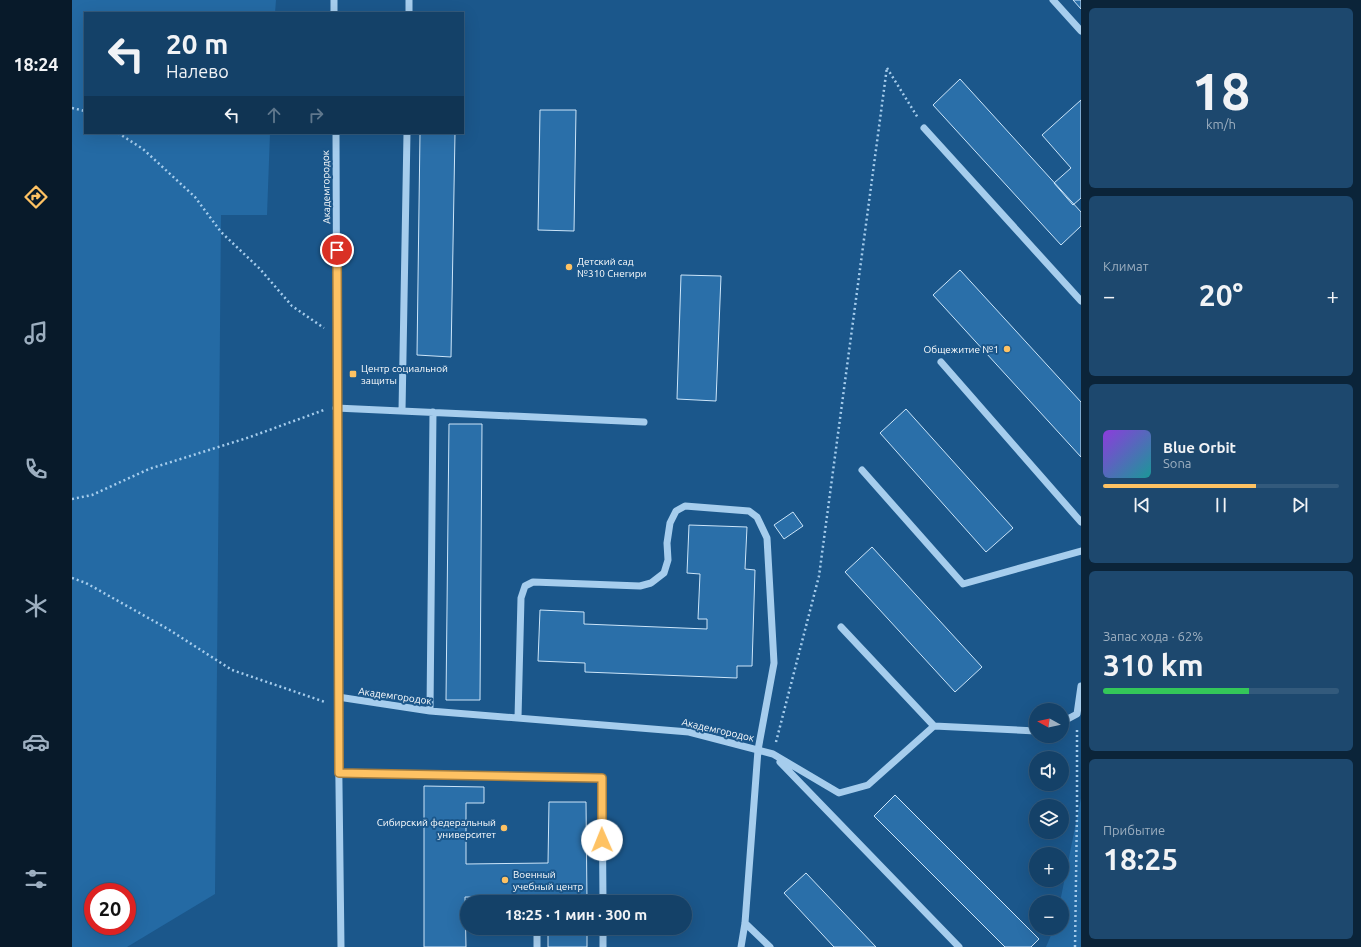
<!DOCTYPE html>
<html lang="ru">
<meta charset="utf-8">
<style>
body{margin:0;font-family:Ubuntu,sans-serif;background:#1d486e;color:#f1f3f6;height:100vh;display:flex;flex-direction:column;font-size:15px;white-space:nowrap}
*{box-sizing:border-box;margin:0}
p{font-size:13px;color:#9dafc0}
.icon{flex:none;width:22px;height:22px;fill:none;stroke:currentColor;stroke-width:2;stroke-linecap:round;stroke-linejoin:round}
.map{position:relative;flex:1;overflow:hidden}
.details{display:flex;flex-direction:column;gap:8px;padding:8px;background:#0b2439;width:280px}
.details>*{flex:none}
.banner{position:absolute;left:12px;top:12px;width:380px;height:122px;border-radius:0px;box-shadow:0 4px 16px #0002,0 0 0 1px #335a7c;background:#144168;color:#f1f3f6;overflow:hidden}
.needle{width:26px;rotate:278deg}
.controls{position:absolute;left:957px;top:703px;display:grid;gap:8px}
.controls a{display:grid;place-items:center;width:40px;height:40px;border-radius:50%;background:#144168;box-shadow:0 4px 16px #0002,0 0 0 1px #335a7c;font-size:20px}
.speed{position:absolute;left:12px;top:883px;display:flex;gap:8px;font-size:20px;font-weight:700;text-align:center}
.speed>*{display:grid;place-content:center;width:52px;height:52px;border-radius:50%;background:#144168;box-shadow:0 4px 16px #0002,0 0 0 1px #335a7c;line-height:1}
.speed .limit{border:6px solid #d22;background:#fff;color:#111}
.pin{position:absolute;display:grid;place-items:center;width:34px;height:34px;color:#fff;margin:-17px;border:2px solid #fff;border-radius:50%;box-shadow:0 1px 4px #0007}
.me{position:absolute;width:44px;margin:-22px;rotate:359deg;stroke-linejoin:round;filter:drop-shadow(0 0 3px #0008)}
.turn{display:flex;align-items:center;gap:14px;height:84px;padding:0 16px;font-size:18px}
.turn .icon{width:52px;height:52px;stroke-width:2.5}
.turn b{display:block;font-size:28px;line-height:34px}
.lanes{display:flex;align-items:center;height:38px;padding:0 16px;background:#0003;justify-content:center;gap:20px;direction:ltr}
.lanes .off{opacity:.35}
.big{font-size:30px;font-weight:700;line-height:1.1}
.details .card{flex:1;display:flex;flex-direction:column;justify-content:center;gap:6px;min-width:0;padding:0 14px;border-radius:6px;background:#1d486e}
.details .dial{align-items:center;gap:0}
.dial b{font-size:52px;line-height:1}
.song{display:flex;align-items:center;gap:12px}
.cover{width:48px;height:48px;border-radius:6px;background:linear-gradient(135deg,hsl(270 70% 55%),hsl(180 70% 35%))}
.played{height:4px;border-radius:2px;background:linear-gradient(90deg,#fec263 65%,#335a7c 65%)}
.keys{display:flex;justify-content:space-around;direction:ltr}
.heat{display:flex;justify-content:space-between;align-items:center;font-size:22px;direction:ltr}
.charge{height:6px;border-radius:3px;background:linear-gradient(90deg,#34c759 62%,#335a7c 0)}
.trip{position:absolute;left:388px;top:895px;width:232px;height:40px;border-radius:20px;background:#144168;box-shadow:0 4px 16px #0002,0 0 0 1px #335a7c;font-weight:700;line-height:40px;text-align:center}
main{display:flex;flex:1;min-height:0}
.tab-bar{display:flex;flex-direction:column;width:72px;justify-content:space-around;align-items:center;background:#081a2a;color:#9dafc0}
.tab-bar .icon{width:28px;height:28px}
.tab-bar .selected{color:#fec263}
.tab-bar b{font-size:18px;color:#f1f3f6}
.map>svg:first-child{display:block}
</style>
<main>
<nav class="tab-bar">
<b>18:24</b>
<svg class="icon selected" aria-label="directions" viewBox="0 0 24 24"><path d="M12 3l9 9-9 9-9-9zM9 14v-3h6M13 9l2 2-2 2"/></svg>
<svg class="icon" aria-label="music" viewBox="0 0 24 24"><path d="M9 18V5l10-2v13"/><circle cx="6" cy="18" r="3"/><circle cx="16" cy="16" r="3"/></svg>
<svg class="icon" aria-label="phone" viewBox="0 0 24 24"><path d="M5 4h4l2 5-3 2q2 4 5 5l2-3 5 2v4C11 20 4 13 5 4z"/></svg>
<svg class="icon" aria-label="climate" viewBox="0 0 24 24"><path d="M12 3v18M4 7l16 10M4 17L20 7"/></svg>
<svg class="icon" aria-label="car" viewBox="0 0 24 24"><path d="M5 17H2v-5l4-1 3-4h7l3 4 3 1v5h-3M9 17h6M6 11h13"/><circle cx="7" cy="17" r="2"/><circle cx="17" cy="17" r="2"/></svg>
<svg class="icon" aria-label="filters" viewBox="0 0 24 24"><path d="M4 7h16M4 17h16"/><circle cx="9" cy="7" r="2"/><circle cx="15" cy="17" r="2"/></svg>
</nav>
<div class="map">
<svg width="1009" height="947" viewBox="0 0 1009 947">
<rect width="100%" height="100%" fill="#1b578b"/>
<path fill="#246aa4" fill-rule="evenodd" d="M0,0H204L203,13H13V133H198L195,215H149L143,894L55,947H0ZM21,892H55V926H21Z
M1009,798V947H974L982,928H990V902H988Z"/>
<path fill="#2a6fa9" stroke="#cce5f9" d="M1001,0H1009V9Z
M888,79L1009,212V226L989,245L861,105Z
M1009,100V198L1001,205L982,183L999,168L970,135Z
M468,110H504L502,231L466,230Z
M348,133H383L379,357L345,355Z
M888,270L1009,402V457L861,295Z
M609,275L649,276L644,401L605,399Z
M834,409L941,528L914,552L808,433Z
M377,424H410L408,700H374Z
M721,512L731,526L712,539L702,525Z
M617,525L675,527L673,569L683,570L680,666H665V678L513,672V663L466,661L468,610L512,612V624L635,629V619H626L628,574L615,573Z
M800,547L910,667L883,692L773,572Z
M352,786L412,787V803H394V864L476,863L477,802H514L515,902H476V898L393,897L394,947H352Z
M823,795L967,939L959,947H933L802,816Z
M734,873L804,947H762L712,893Z
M476,928H515V947H476Z"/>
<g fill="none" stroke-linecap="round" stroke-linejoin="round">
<path stroke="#a6cded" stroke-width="2.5" stroke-dasharray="2 3" stroke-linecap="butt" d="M815,68L846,118
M0,108L13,111
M46,133L71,149L123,197L149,232L188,269L220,306L252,328
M0,499L20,495L77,469L178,437L252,410
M0,578L14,583L96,629L160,670L253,702
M704,742L747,576L815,67
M1003,947L1005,811V728"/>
<path stroke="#a6cded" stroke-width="7" d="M262,0V13
M981,0L1009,31
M337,13V0
M852,128L1009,301
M264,133L266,706L269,947
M869,362L1009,522
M264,408L572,422
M330,411L335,133
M790,470L891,584L1009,551
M769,627L862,726
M266,697L358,711L617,732L701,754L767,793L796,785L862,726L964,731
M358,711L361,412
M446,718L449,598L453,586L461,582L568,586L579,583L592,573L596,560L595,543L598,523L604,511L613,506L677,511L685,517L695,538L702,663L686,750L673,923L669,947
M990,722L1005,714L1009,686
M708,762L887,947
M267,773L530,778L531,902
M673,923L698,947
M531,928V947
M465,947V928"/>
</g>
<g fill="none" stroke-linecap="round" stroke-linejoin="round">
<defs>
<path id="route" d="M265,250L267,773L530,778V840"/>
</defs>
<use href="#route" stroke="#a57e40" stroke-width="10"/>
<use href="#route" stroke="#fec263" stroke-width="7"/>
</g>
<g fill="#fec263" stroke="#1b578b" stroke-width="1.5">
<circle cx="497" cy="267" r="4"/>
<circle cx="935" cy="349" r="4"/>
<rect x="277" y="370" width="8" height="8" rx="2"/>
<circle cx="432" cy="828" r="4"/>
<circle cx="433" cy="880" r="4"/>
</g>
<g text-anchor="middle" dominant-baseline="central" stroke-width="4" stroke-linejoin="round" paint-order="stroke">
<g font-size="10" fill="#fff" stroke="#1b578b">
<text transform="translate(254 187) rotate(-91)">Академгородок</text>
<text transform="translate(323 696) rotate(8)">Академгородок</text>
<text transform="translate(646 730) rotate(13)">Академгородок</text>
</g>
<g font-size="10" fill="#fff" stroke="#1b578b" text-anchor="start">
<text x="505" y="261">Детский сад<tspan x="505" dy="12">№310 Снегири</tspan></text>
<text x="927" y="349" text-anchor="end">Общежитие №1</text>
<text x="289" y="368">Центр социальной<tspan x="289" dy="12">защиты</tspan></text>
<text x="424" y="822" text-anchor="end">Сибирский федеральный<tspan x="424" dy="12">университет</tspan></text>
<text x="441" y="874">Военный<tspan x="441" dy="12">учебный центр</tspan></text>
</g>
</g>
</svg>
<div class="controls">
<a><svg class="needle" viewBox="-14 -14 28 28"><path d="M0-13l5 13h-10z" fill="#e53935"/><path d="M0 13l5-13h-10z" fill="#9dafc0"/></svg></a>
<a><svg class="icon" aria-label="sound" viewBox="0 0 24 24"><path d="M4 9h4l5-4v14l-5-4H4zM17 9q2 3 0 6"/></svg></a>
<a><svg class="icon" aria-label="layers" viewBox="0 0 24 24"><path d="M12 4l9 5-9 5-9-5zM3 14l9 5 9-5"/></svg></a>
<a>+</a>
<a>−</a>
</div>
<div class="speed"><div class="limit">20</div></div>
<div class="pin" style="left:265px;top:250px;background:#d93025"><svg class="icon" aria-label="arrive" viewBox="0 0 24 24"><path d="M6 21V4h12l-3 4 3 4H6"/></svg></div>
<svg class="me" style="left:530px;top:840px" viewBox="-20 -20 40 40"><circle r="19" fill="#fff"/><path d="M0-13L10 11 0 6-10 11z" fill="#fec263"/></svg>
<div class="trip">18:25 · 1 мин · 300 m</div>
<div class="banner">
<div class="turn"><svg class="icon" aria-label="left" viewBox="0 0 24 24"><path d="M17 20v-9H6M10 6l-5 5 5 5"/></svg><div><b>20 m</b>Налево</div></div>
<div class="lanes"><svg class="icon" aria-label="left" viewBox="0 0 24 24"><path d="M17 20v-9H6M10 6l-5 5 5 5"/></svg><svg class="icon off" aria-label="ahead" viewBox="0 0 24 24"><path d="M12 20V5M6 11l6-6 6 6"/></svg><svg class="icon off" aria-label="right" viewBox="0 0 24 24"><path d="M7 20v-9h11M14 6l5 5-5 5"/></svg></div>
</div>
</div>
<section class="details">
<div class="card dial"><b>18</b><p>km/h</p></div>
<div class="card"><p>Климат</p>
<div class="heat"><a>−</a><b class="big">20°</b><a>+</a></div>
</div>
<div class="card">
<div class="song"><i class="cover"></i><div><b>Blue Orbit</b><p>Sona</p></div></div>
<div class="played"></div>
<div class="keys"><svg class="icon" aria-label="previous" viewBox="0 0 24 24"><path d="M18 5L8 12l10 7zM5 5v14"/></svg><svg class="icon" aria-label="pause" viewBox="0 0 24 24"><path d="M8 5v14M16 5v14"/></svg><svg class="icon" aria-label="next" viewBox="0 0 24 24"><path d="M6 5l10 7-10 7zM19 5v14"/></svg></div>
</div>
<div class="card"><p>Запас хода · 62%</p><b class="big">310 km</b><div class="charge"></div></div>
<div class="card"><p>Прибытие</p><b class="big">18:25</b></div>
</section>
</main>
